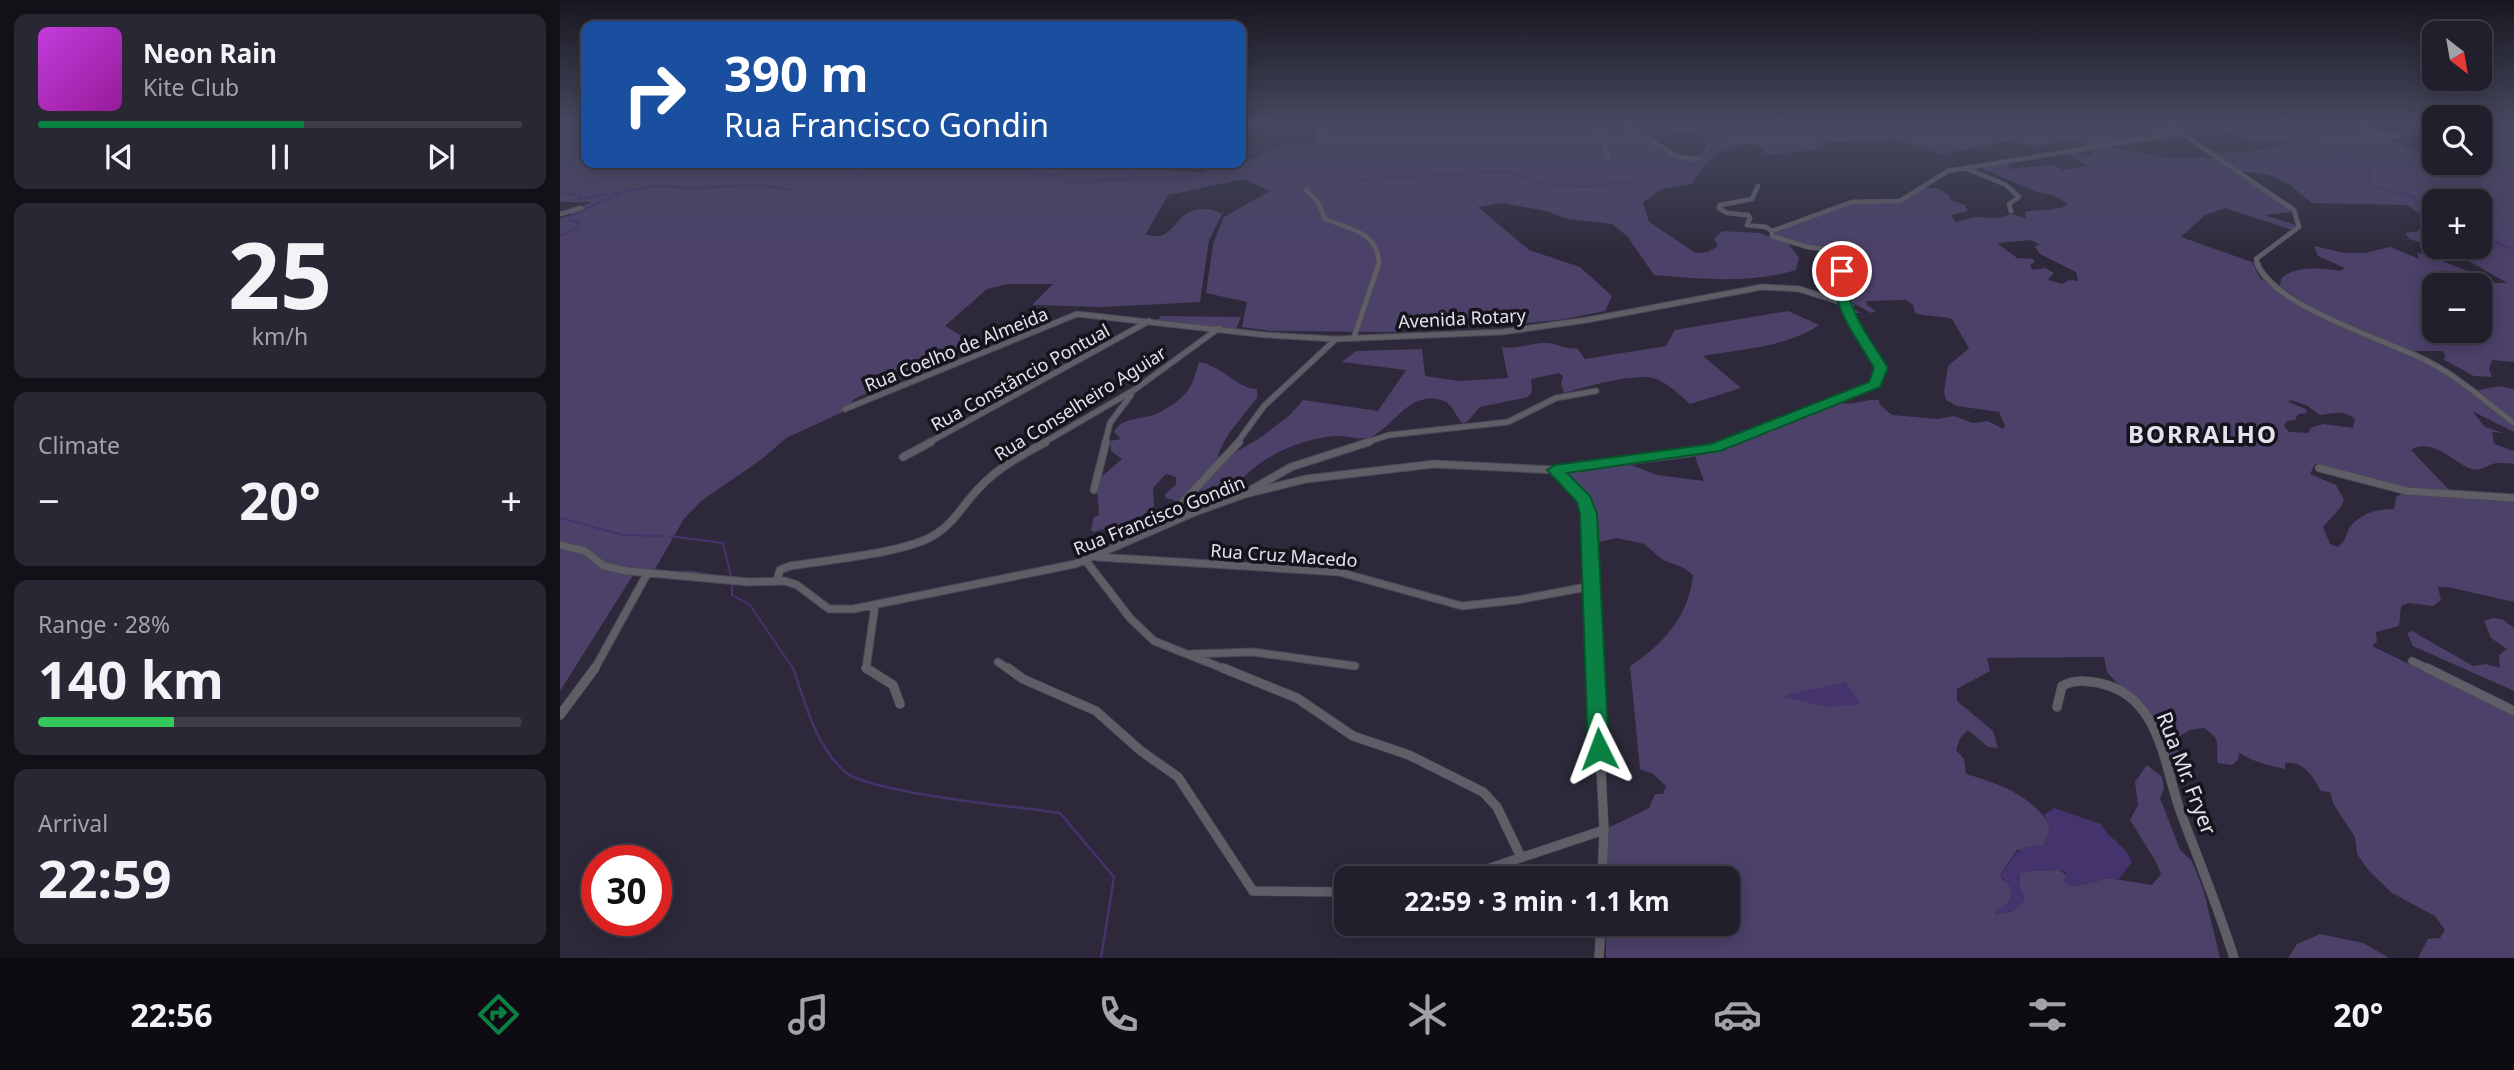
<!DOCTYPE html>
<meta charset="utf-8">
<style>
body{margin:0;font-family:"Noto Sans",sans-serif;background:#2a2734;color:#f1f3f6;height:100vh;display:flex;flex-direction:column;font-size:26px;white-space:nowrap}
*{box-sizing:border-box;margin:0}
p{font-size:23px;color:#a2a2a9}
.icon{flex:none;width:38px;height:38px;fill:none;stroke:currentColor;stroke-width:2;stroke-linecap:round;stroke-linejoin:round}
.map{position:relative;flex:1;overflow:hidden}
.drawer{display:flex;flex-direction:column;gap:14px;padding:14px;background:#131118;width:560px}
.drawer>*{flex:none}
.top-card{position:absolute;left:21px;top:21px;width:665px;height:147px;border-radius:14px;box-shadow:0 4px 18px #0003,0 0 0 2px #3f3d48;background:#1a4fa0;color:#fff;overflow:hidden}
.needle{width:46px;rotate:149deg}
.tools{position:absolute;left:1862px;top:21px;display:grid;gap:14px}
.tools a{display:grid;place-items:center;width:70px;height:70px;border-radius:14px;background:#221f2c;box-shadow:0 4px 18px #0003,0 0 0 2px #3f3d48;font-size:35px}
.speed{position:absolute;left:21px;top:845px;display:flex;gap:14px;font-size:35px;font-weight:700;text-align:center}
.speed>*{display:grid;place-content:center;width:91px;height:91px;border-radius:50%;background:#221f2c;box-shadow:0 4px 18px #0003,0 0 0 2px #3f3d48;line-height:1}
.speed .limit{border:10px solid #d22;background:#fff;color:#111}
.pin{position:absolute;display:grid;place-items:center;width:60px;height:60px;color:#fff;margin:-30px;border:4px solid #fff;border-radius:50%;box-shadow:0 2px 7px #0007}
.me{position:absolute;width:77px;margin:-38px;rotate:357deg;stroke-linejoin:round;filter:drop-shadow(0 0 5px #0008)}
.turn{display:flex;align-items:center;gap:24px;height:147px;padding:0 28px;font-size:32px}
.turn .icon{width:91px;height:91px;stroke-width:2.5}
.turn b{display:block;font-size:49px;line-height:60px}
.big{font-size:52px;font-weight:700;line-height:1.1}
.drawer .widget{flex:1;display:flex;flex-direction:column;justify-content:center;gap:10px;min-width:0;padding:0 24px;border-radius:14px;background:#2a2734}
.drawer .dial{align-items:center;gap:0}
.dial b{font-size:91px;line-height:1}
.song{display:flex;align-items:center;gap:21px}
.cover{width:84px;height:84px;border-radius:10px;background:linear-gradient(135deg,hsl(290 70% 55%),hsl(300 70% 35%))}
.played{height:7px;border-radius:4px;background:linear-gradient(90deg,#0b8043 55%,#3f3d48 55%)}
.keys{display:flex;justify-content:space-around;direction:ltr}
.heat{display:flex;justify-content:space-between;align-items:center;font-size:38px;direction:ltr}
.charge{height:10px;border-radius:5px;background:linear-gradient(90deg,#34c759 28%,#3f3d48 0)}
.trip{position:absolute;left:774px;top:866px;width:406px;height:70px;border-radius:14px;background:#221f2c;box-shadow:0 4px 18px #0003,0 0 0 2px #3f3d48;font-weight:700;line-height:70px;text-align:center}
.tabs{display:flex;height:112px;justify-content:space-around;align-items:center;background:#0e0c12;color:#a2a2a9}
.tabs .icon{width:49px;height:49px}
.tabs .selected{color:#0b8043}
.tabs b{font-size:32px;color:#f1f3f6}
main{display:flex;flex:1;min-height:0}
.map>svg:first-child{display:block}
</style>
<main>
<section class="drawer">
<div class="widget">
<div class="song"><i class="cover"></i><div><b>Neon Rain</b><p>Kite Club</p></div></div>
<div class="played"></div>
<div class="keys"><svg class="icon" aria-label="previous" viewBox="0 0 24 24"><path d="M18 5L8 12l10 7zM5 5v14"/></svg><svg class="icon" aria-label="pause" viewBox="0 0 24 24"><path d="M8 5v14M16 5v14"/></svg><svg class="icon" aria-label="next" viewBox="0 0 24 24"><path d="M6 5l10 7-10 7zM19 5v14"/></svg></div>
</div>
<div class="widget dial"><b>25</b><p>km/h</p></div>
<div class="widget"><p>Climate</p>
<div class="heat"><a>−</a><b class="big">20°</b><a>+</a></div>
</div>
<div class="widget"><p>Range · 28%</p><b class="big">140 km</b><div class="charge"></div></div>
<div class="widget"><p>Arrival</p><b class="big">22:59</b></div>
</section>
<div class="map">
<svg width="1954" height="958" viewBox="0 0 1954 958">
<rect width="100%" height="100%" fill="#2d293a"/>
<path fill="#4c4169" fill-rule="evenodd" d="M757,124H1063L1119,157L1139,158L1147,145L1139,131L1128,124H1609L1616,131L1530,146L1518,140L1474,146L1446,142L1381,154L1336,139L1264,143L1253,150L1208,155L1199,145C1165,141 1150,156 1132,184L1102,189L1083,202L1089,222L1136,253L1148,252L1158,246L1154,238L1163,231L1199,233L1229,244L1239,258L1236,270C1189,284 1143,279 1094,275L1067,236L1052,224L1007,219L987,211L942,203L918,207L969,250L1020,267L1052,296L1045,311L999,320L946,325L919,318L840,316L836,332L712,331L682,327L687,302L646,293L653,244L664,217L710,191L684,179L608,195L586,234C615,245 613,210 641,209C648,209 656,210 662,214L649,240L640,302L543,307L472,305L493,284H447L427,289L385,326L418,346L294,399L285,411L226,438L202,459L141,501L124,519L95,569L102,572L133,571L168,578L75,572L0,691V218L12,215L10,212L32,202H0V139L26,130V163H580L616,171L644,172L681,163L729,143L755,144L760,133Z
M1645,124H1793L1874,158V163H1920V153L1939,148L1920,142V124H1954L1945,125L1954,128V138L1931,136L1954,142V362L1932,360L1929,369L1932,377L1914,376L1884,360L1885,354L1882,351H1852L1780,322L1756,311L1720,286L1721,279C1732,265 1764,268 1780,271L1785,268L1758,256L1754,246L1785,253H1805L1830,247L1859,259L1857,253L1865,254L1917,275L1928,283H1947L1895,253L1849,239L1845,233L1858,231L1863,225L1873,223L1847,205L1752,203L1729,184L1709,175L1680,171L1654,153L1692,151L1734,143L1725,140L1691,141ZM1874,201H1920V247H1874ZM1874,285H1920V331H1874Z
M1546,145L1598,157L1657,158L1734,212L1704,215L1736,225L1732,230L1665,208L1645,215L1621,237L1692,262L1700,278L1725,296L1886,373L1954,425V432L1912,411L1925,427L1943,433L1932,432L1934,444L1954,451V464C1949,463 1943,463 1937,463C1928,464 1921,472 1911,469C1893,462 1872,437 1851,450L1891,492C1841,490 1802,480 1755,464L1750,474L1776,485L1784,500L1781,507L1763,527L1770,544L1778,547C1787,540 1785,535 1790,527C1799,514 1819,508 1834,509L1836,497L1841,494L1954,500V602L1888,587H1878L1881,600L1873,606L1849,603L1841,606L1839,626L1816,632L1817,641L1812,646L1954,715V958H1858L1868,939L1880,938L1885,930L1875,916L1832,893L1809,871L1797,854L1795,837L1774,805L1770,792L1761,791C1752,776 1745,761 1725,763V769C1708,765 1694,762 1679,753L1678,760L1672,765L1658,763C1655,745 1663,740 1644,728L1630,730L1618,737V752L1624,775L1616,779L1594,723L1547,672L1544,657L1427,658L1430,671L1397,689V701L1433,731L1438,748L1428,747L1408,730L1400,738L1396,750L1404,759L1406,774C1437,783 1475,796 1490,827L1484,846L1457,850L1440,875L1442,879L1449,884L1452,895L1446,905L1434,914L1454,911L1460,873C1474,868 1484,873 1498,869L1520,885L1548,878L1592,885L1601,874L1595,860L1570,820L1578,805L1575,782L1587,765L1602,777L1604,789L1600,798L1620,850L1632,861L1644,892L1660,958H1046V924H1167V878H1045L1044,830L1089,808L1095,794H1103L1106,786L1093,774L1080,769L1070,666C1103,645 1129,616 1133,575L1124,568L1103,560L1084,544L1057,538L1035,543L1030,501L1007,476L1009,472L1066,463L1097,475L1144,481L1134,454L1181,442L1279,402C1293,407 1305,398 1319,400L1320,405L1332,415L1378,419L1394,416L1413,423L1428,421L1443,429L1445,426L1439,412L1397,406L1386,400L1384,392L1388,366L1409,348L1392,319C1379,315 1367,317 1355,313L1353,305L1346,300L1306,301L1307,305L1316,311L1311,313L1295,304L1294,309L1300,313H1293C1284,300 1277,284 1284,268C1287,262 1292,258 1295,253L1282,248H1260L1216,236L1213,233L1290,204L1341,203L1361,188H1377L1389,195L1391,200L1405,205L1408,211L1391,215L1396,222L1414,217L1438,218L1451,214L1466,218L1465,212C1481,208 1494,213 1508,204L1493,195L1477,192L1418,167L1447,162L1450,169L1494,165L1503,170L1528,166L1505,152L1515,151L1526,157L1537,151L1531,147ZM1471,240L1479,244L1475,247L1480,254L1516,272L1518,281L1509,280L1502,284L1488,280L1494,273L1485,268L1473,270L1470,265L1475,262L1473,259L1457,258L1437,243ZM1731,400L1748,406L1760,415C1775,413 1782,410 1795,419L1793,428L1763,424L1750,428L1749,433L1729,432L1724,426L1727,421L1735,420L1738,414L1747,413L1746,409L1728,402Z
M1228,311L1259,325C1227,347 1181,349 1143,356L1181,388L1130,404C1119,394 1103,378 1087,377C1063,376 1028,386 1004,393L1001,384L1003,376L999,373L971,379L972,392L968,397L920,407L907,422L902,423C893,412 893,401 876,399C848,395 835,424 813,436C802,442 788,435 776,436C735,439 688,462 668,498L610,519L667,457L700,438L731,414L743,400L818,411L846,370L782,362L796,351L862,349L865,376L899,381L948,378L942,347C958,350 972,342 988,343C998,344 1006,350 1017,348L1025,359L1106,346L1115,330Z
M601,316L681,317L676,329L598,320Z
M639,362C663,366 677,389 697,389V398L669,433L658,454L659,458L616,505L614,500L606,498L605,494L616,485V477L606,474L593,488L594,506C579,523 555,525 534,532L531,530L534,517L539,515L537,488L540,478L562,459L551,451L550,441L561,439L554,432C562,417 579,420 593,415C603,412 619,401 626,393C633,385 636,372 639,362Z
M1939,386L1954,389V421L1915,391Z
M1933,618L1942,619L1954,628V691L1853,646L1847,633L1852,631L1913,666L1926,664L1940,668L1939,655L1947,649L1931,638L1924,621Z
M1760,934L1803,943L1829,958H1728L1737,944Z"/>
<path fill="#45336d" d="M1285,682L1301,704L1267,707L1223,697C1243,690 1264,688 1285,682Z
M1494,808L1541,824C1549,840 1566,845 1572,862L1558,880L1548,878L1513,887L1503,882L1507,873L1498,869C1484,873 1474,868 1460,873L1458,880L1465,900L1454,911L1433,914L1446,905L1452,895L1449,884L1439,875C1457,857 1454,843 1484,846L1490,828L1484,815Z"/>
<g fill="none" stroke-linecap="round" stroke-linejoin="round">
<path stroke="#45336d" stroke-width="2" d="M1705,124L1750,142
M1920,133L1926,134
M0,137L26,130
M681,139L699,151
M1755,143L1771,153L1806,164L1812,177L1806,180L1817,187L1854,197L1859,205L1874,215
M1763,150L1755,153L1766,167
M681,157C689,155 699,150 708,150C733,149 778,163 796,180L949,171L977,183L1023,187L1069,182L1108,166L1132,165L1149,154L1157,140L1174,129L1189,124
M442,163V167L450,169
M563,163L547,166H567L576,170L570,179
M464,171L499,176L507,181L631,178C642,177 649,167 660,163
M299,175L310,163
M0,188L4,193L22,196L19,198L21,199L96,186L136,188L200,185L231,190
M0,236L18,228L19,223L9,220L12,215L59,194
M1920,238L1954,249
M0,518L63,535L101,536
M109,536L163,543L171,576
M172,585V595L190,605L234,670"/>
<path stroke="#45336d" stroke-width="2.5" d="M233,668C246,705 255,745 285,772C309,793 461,807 500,813L554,877L541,958"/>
<defs>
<path id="minor-far3" d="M756,124L761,135
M1038,124L1048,159
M1063,124L1118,157L1138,159
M1108,124L1114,129L1129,130
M1612,124L1621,133L1734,210L1739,227L1696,259L1698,265
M1797,124L1824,136H1839
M1935,124L1954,129
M0,128L15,124
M1405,168L1446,185L1459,197L1449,204L1451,211
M1198,186L1192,199L1160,205L1159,208L1167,213L1188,215L1190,218L1187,225L1206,227L1212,231V236L1248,247L1292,253L1293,256L1285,265
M746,190L758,202L765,219C790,229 819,232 819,265
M0,214L21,208
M1212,231L1292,202L1340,201L1388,171L1621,133"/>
<path id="minor-far2" d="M1697,263C1714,308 1829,340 1871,363C1901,379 1927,403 1954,423
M794,337L819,263
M285,409L517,314L706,335L776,339L942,332L1027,320L1202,287L1239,289L1283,303
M368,443L589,321
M483,443L574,390L659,328
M545,443L550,423L571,395
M677,443L704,406L776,339
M804,443L829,435L948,422L996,398L1036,391
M1170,443L1310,388C1347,358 1258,310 1286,263"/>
<path id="minor-far1" d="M343,457L371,442
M1759,468L1847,491L1954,498
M995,470L1024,500L1029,514L1036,670
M534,490L546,442
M689,491L731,467L809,442
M603,523L679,442
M0,545L25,551L44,566L67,571L189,582L225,581L237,585L269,609H293L515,564L635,512L685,494L746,479L874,464L995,470L1130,453L1174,442
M537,557L779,572L902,606L957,600L1032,586
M526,561L570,618L594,641L667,670
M217,580L220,570L230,566C266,560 348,553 376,534C395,522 404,503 420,487C439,467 462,455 486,442
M631,654L693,652L795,666
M1852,661L1871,670
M438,662L450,670
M34,670L87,574
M308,670L306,669L315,605"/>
<path id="minor" d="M306,668L333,685L340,704
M448,668L463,679L536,711L581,751L618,777L693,891L786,892
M663,668L737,698L793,736L849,755L923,792L937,807L961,857
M1036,668L1044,830L1042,878
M1867,668L1954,711
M1497,707L1502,686C1514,679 1526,681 1539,683C1602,696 1603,766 1622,816C1640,863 1659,910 1674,958
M0,715L35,668
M900,878L1044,830
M1039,958L1041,924"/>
</defs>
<use href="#minor-far3" stroke="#4a4757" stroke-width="5"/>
<use href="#minor-far2" stroke="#4a4757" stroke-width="7"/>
<use href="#minor-far1" stroke="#4a4757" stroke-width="9"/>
<use href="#minor" stroke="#4a4757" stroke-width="10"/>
<use href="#minor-far3" stroke="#5f5d66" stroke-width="4.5"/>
<use href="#minor-far2" stroke="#5f5d66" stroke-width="5"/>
<use href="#minor-far1" stroke="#5f5d66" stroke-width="7"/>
<use href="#minor" stroke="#5f5d66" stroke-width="9"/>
</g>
<linearGradient id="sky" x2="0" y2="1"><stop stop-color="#191720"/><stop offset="0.48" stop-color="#464960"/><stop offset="1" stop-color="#464960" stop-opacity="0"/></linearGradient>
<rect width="1954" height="258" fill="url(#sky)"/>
<path fill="#0b8043" stroke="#07532c" stroke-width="2" d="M1282,267L1288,271C1282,306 1311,339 1328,368L1320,387L1160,451L1007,473L1030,496L1037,514L1049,749L1046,755L1039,758L1031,755L1028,749L1020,514L1017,502L987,470L995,465L1151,444L1309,382L1314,368C1298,339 1269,306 1276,271Z"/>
<g text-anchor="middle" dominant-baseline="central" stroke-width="7" stroke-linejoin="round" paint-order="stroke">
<g font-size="18" fill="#e4e2ed" stroke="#15131b">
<text transform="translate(902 318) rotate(-3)">Avenida Rotary</text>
<text transform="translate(396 349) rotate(-22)">Rua Coelho de Almeida</text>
<text transform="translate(460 377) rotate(-29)">Rua Constâncio Pontual</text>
<text transform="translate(520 403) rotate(-32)">Rua Conselheiro Aguiar</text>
<text transform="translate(599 515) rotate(-22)">Rua Francisco Gondin</text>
<text transform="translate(724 555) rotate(4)">Rua Cruz Macedo</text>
</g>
<g font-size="21" fill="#e4e2ed" stroke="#15131b">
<text transform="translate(1627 773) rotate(69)">Rua Mr. Fryer</text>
</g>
<g font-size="24" font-weight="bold" letter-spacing="2" fill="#e4e2ed" stroke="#15131b">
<text x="1643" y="433">BORRALHO</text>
</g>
</g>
</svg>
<div class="tools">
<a><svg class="needle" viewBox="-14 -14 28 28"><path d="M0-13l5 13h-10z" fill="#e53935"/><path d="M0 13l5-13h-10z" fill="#a2a2a9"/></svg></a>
<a><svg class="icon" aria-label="search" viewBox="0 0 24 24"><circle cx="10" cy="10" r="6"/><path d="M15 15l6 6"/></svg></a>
<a>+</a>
<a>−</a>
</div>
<div class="speed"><div class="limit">30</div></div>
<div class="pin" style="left:1282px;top:271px;background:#d93025"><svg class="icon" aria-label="arrive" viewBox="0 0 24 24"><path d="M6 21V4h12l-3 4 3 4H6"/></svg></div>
<svg class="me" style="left:1039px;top:749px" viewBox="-20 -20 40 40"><path d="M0-17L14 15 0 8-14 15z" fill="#0b8043" stroke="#fff" stroke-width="4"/></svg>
<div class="trip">22:59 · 3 min · 1.1 km</div>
<div class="top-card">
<div class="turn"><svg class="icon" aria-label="right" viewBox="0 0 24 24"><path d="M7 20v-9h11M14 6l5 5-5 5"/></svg><div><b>390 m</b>Rua Francisco Gondin</div></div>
</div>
</div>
</main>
<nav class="tabs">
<b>22:56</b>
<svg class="icon selected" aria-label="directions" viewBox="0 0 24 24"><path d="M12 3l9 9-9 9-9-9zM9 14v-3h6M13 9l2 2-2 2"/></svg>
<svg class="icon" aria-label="music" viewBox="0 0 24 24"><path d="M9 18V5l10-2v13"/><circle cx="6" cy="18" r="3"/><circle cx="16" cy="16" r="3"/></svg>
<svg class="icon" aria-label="phone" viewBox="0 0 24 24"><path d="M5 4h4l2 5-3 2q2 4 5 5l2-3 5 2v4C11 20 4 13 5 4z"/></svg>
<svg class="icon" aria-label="climate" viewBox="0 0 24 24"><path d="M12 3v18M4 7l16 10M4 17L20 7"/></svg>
<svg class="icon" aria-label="car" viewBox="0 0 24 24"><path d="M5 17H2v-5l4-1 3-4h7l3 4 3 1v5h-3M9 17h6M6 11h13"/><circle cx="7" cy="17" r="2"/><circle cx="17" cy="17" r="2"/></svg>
<svg class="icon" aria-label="filters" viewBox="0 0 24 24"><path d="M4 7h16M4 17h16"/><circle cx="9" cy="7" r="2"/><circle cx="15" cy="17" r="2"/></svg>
<b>20°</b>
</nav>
